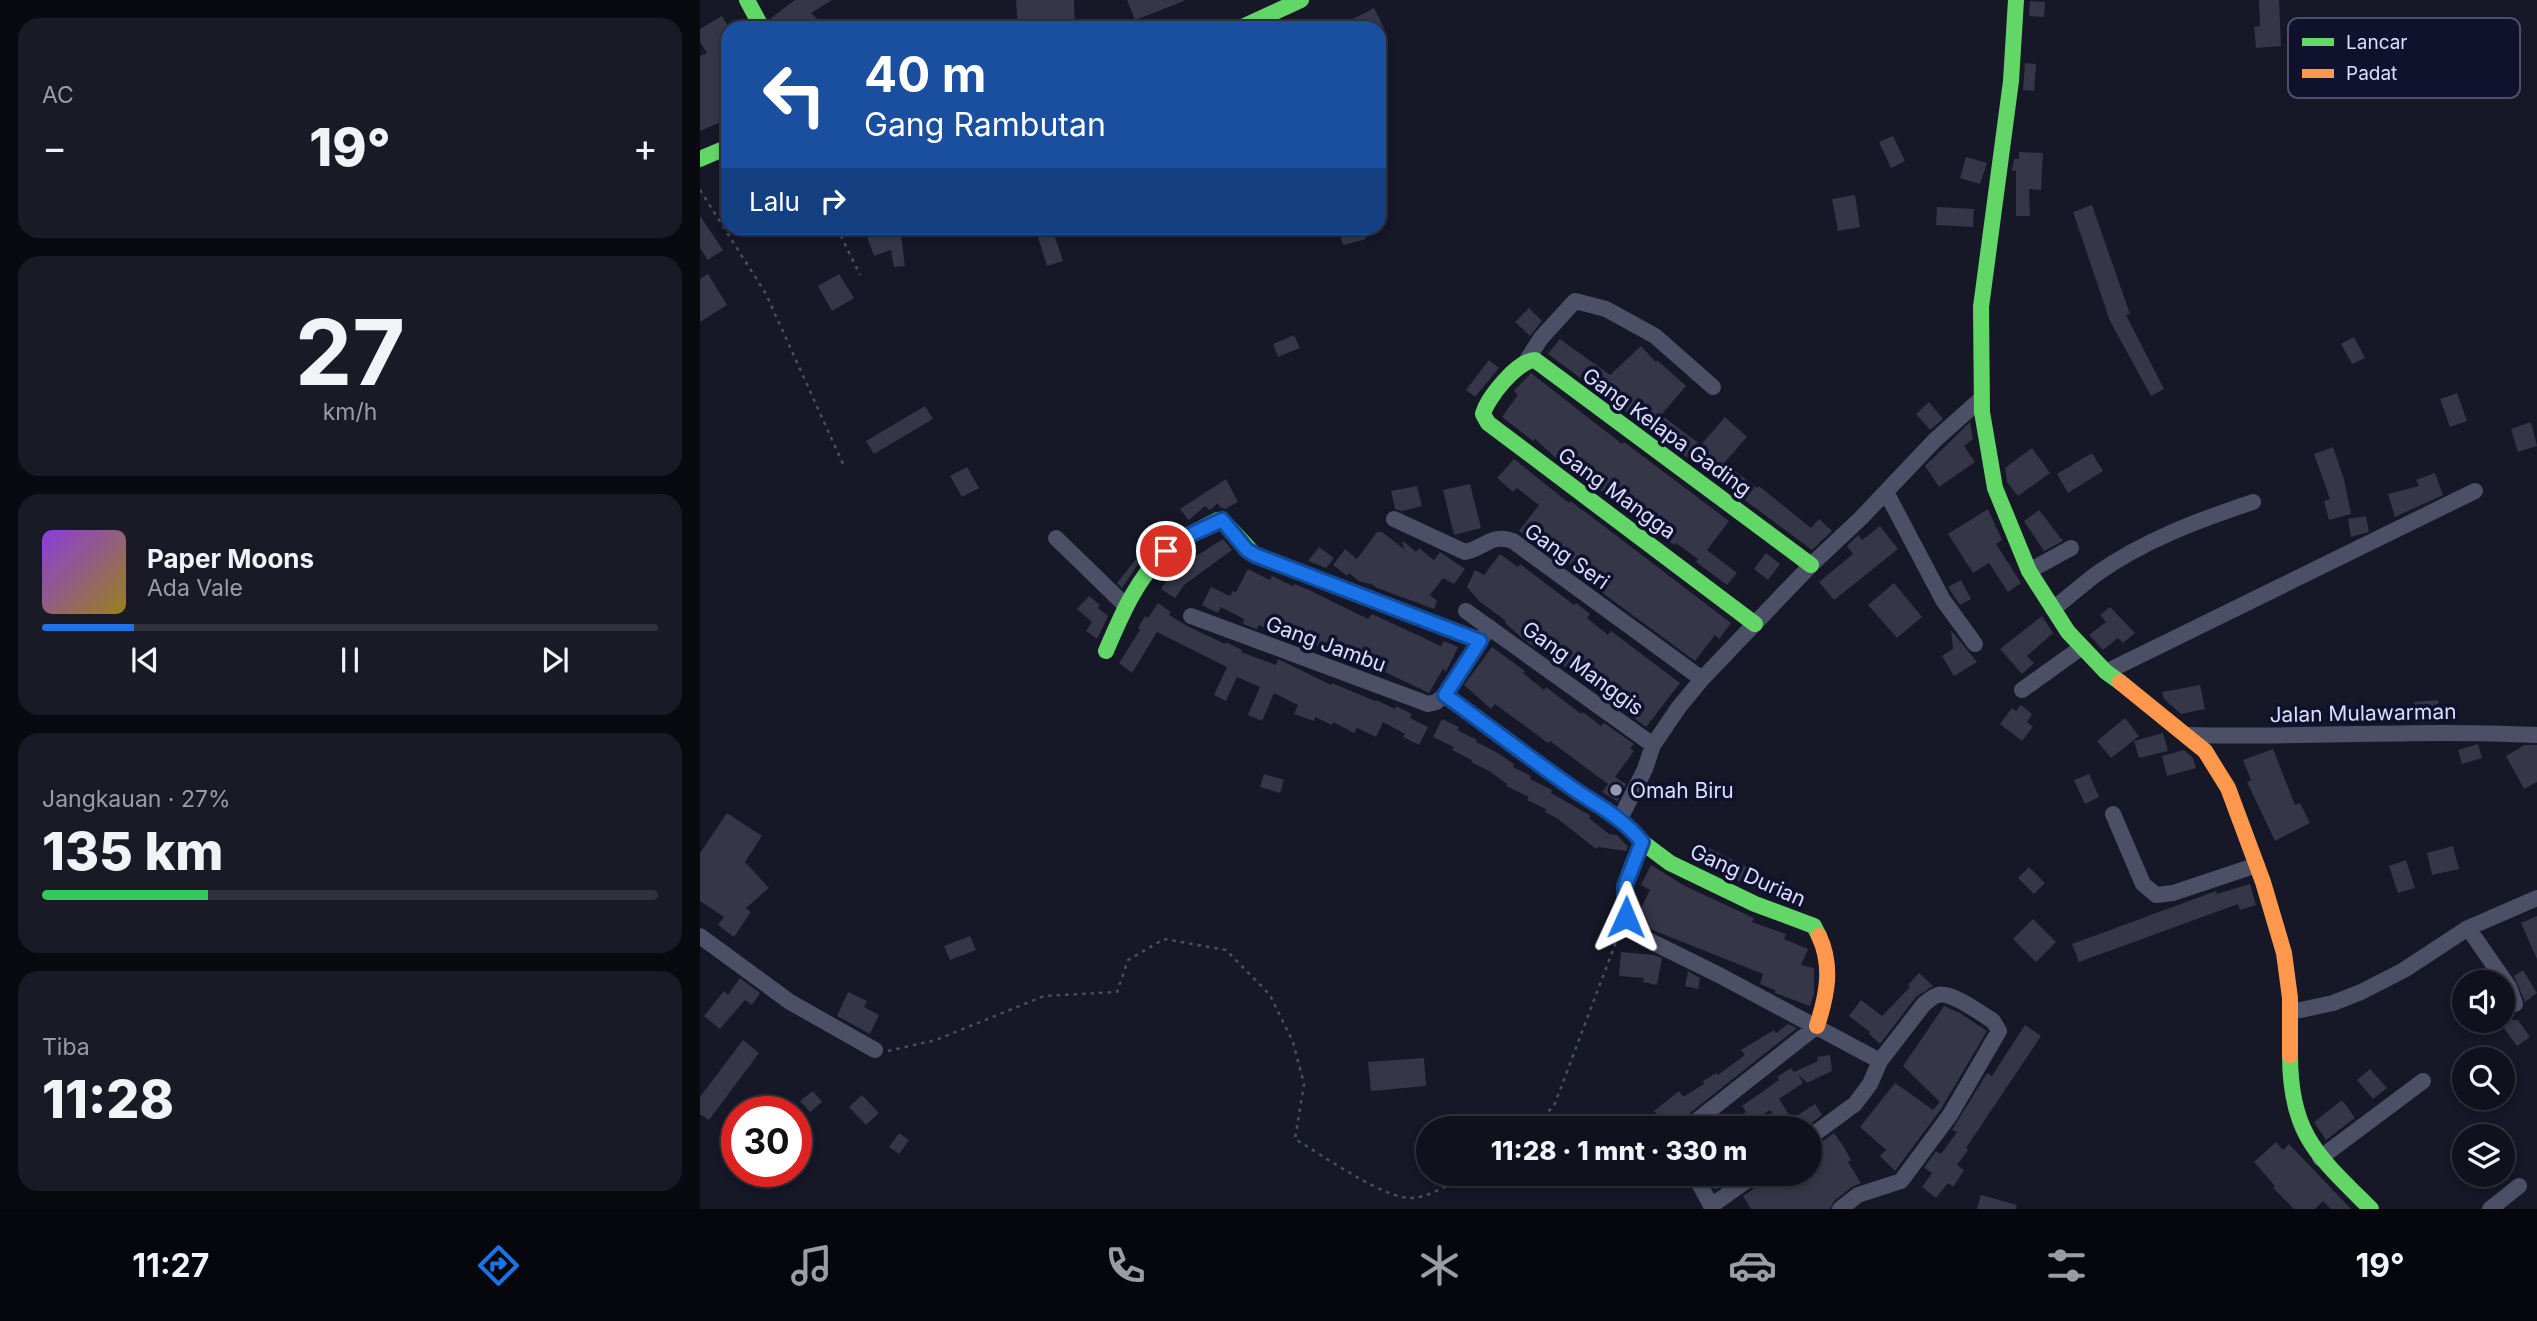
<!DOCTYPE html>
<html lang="id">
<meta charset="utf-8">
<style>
body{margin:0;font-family:Inter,sans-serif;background:#191a26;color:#f1f3f6;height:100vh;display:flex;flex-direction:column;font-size:26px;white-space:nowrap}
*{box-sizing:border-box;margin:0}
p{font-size:23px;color:#9c9da4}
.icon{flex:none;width:38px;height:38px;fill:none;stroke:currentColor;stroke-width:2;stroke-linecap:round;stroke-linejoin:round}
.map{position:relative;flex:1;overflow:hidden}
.details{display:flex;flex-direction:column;gap:18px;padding:18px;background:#090910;width:700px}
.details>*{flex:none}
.hud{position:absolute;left:21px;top:21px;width:665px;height:214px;border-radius:21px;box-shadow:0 4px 10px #0003,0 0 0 2px #30313b;background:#1a4fa0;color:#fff;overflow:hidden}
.controls{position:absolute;left:1752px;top:970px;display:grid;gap:14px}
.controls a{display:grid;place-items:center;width:63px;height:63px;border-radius:50%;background:#10111d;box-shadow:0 4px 10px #0003,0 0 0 2px #30313b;font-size:35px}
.speed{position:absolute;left:21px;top:1096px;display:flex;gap:14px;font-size:35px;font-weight:700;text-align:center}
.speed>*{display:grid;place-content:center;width:91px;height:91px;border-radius:50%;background:#10111d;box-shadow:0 4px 10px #0003,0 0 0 2px #30313b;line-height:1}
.speed .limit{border:10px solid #d22;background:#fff;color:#111}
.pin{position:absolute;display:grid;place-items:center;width:60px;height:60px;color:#fff;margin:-30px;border:4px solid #fff;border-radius:50%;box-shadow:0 2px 7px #0007}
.me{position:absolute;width:77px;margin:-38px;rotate:1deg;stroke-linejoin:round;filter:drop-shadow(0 0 5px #0008)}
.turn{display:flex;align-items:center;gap:24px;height:147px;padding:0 28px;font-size:32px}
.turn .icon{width:91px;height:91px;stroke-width:2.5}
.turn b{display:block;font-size:49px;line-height:60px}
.then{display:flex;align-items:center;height:66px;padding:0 28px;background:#0003;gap:14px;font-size:26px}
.big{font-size:52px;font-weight:800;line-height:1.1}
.details .widget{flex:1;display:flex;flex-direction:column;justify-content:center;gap:10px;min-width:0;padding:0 24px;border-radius:21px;background:#191a26}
.details .dial{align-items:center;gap:0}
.dial b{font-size:91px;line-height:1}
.song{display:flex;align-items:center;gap:21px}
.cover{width:84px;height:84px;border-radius:10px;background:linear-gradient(135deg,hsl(270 70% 55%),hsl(50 70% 35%))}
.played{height:7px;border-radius:4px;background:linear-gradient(90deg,#1a73e8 15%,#30313b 15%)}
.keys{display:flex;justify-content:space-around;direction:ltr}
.heat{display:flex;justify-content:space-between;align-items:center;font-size:38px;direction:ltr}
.charge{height:10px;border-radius:5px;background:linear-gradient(90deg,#34c759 27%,#30313b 0)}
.trip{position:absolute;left:716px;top:1116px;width:406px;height:70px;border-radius:35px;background:#10111d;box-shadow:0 4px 10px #0003,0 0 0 2px #30313b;font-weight:800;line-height:70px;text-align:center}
.tab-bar{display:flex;height:112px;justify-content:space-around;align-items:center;background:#06070c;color:#9c9da4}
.tab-bar .icon{width:49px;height:49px}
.tab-bar .current{color:#1a73e8}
.tab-bar b{font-size:32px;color:#f1f3f6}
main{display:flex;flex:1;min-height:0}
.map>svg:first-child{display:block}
</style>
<main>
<section class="details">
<div class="widget"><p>AC</p>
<div class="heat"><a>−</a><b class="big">19°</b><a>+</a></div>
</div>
<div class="widget dial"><b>27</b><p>km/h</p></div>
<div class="widget">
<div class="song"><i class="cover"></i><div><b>Paper Moons</b><p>Ada Vale</p></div></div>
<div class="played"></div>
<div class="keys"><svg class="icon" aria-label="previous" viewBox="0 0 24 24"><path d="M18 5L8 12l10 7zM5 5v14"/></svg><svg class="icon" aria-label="pause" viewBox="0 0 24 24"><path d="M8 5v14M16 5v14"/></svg><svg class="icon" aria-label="next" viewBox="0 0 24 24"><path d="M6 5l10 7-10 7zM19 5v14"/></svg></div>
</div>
<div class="widget"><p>Jangkauan · 27%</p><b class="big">135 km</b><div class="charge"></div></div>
<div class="widget"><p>Tiba</p><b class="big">11:28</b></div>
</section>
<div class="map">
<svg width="1837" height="1209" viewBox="0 0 1837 1209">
<rect width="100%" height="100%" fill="#161727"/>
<path fill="#353648" d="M95,0H132L111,13L127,28H75L71,18Z
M316,0H374L375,28H318Z
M427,0H484V1L435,20Z
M1559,0H1579L1581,46L1556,48L1554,27L1560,26Z
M1330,1L1345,2L1344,17L1329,16Z
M674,8L684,28H633L663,14Z
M22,16L28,26V119L0,131V56L7,53L0,42V29Z
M1325,63L1336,64L1334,91L1323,90Z
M1193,136L1205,161L1191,168L1179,142Z
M1319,152L1343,153L1341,190L1329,189L1330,216H1316V171H1312L1314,159H1319Z
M1266,157L1287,163L1280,184L1260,178Z
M1155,195L1160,227L1138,231L1132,199Z
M1392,205L1430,314L1426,315L1464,389L1451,396L1410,321L1373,212Z
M1237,207L1274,209L1273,227L1236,225Z
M0,216L23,250L8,260L0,248Z
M164,228H200L205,266L194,267L191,250L174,256Z
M346,228H352L363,261L347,266L336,231Z
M638,228H663L666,239L643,245Z
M8,274L27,305L0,322V279Z
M139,274L154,298L132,311L118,286Z
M829,308L842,321L830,336L815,322Z
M594,335L600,348L578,357L573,344Z
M1654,337L1665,358L1652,364L1641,344Z
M860,339L910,375L941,346L956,362L957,360L986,386L961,415L1001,445L1025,417L1047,437L1024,463L1057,488L1059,486L1111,528L1119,519L1132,531L1112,550L848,354Z
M789,360L799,368L775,397L766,390Z
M831,373L922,444L924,442L1029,521L1007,550L1037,573L1027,585L996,562L998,559L976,543L974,545L855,457L835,439L833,441L802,417L818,395L814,391Z
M1757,393L1767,421L1750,427L1740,399Z
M1229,402L1243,419L1230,430L1216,414Z
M225,406L233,419L174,454L166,441Z
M1270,422L1273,439L1264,446L1275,462L1239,487L1225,466Z
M1831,422L1837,446L1818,452L1811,429Z
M1633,447L1644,479L1651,514L1629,520L1624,501L1630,499L1614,454Z
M1332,448L1350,473L1318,496L1307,482L1305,468Z
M1392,453L1403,471L1368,493L1357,474Z
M814,459L869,503L870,501L888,514L1031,623L1019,639L1015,635L995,661L904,594L871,565L819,531L839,505L817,488L813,492L797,478Z
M267,467L279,488L262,497L250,476Z
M1735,473L1743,495L1695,517L1688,494L1719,486L1716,480Z
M526,479L538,502L525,509L520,507L518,503L510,510L505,506L489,520L480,509Z
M770,484L781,528L754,535L743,490Z
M717,486L722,506L702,511L695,509L691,491Z
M1288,509L1302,540L1296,544L1321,583L1308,592L1289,563L1273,573L1248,534Z
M1339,510L1363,541L1344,551L1324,521Z
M1666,516L1669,532L1651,537L1648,519Z
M1180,526L1198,549L1134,600L1119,582L1153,554L1147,546L1158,535L1162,540Z
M677,532H682L704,549L702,540L716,552L719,548L734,560L740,552L765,569L754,584L743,578L730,595L737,601L734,609L677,588L670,583L669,584L659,581L649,573L647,576L633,565L645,549L657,559Z
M523,539L532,550L484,585L475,598L461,589L474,570Z
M619,547L634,558L626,568L608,561Z
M441,553L444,555L422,588L417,583Z
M1066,553L1080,564L1068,580L1054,569Z
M800,554L818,567L820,564L874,605L876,603L890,614L887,618L908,635L911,631L980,683L946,727L837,646L835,648L821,637L805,623L806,621L779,601L767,587L775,570L784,575Z
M548,569L570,580L572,576L593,586L594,584L609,590L668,619L672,614L741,646L744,641L758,647L746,672L743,669L729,693L668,664L666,667L603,640L601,646L559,625L557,629L543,624L544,619L521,607L518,613L502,605L511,587L530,596L533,591L536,592Z
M1261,580L1271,599L1260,605L1248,587Z
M1194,583L1222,617L1197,638L1168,605Z
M389,596L400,605L398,608L408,616L397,639L386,631L392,622L377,609Z
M458,603L471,612L469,615L487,626L525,644L526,642L542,650L541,652L576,665L578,659L631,685L632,683L675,701L676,700L695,709L696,706L712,714L710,718L728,727L719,745L703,737L705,734L683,722L676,737L657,728L654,733L633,722L632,725L615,717L614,721L594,714L598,705L574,693L562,721L548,715L560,687L537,677L526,701L514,695L527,667L457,632L432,673L419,663L440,630L438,628L445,616L448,618Z
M1410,607L1435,633L1423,643L1418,638L1403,650L1389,635L1406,622L1400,615Z
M1342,616L1353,633L1327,656L1334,663L1322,674L1300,649Z
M1251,630L1277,662L1254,676L1242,656L1253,649Z
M792,647L825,671L823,673L844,690L846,687L881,714L883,712L901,726L904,723L934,744L930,748L934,751L915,777L926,784L917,801L902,792L908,784L885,767L850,741L848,743L795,704L791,709L764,685Z
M1500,685L1505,709L1481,714L1464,699L1462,692Z
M1738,700L1740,722L1716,723L1714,702Z
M1321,705L1332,714L1327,722L1333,727L1322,741L1300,724L1312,708L1316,711Z
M1425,718L1439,736L1411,758L1397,741Z
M742,719L759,727L757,730L777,740L776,742L796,752L814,764L813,767L831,776L830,779L852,790L851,793L891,816L889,818L909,834L917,835L928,847L926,851L898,847L896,849L858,819L845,812L846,809L827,800L829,797L806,786L807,784L789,771L771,762L772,760L752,750L754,747L733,737Z
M1463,733L1468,751L1439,758L1434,741Z
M1778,744L1782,758L1762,764L1758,750Z
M1825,745H1837V782L1824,789L1806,756Z
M1573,749L1595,805L1600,803L1610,823L1575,841L1547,782L1551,780L1543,760Z
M1484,750L1493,758L1496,768L1467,776L1462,756Z
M564,774L584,780L580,793L560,787Z
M1389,774L1399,797L1385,804L1374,780Z
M27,813L62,836L45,862L69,888L46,908L51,912L34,937L18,925L24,917L0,901V853Z
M997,842L1085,886L1079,899L989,859Z
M1753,846L1759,869L1732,875L1727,853Z
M1706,860L1715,888L1698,893L1689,866Z
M951,865L985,886L1054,918L1052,922L1086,934L1084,939L1108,949L1101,965L1114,968V994L1110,1006L1075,993V990L1060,984L1063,974L950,929L938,914L950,890L941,885Z
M1329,867L1345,883L1334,894L1318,878Z
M1550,884L1556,905L1540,910L1538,904L1379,962L1372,944L1516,891L1517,894Z
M1837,916V959L1821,923Z
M1333,919L1356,942L1336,962L1313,939Z
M270,936L276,950L250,960L244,946Z
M921,952L954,955L962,958L957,985L943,982L944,978L919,976Z
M1823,970L1837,993L1825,1002L1814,976Z
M988,971L1000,978L998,989L985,986Z
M1219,973L1233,986L1216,997L1180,1044L1169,1034L1170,1032L1149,1016L1161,1000L1182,1016L1210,987L1208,985Z
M40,978L60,993L52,1005L45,1000L20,1029L4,1016L24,991L28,995Z
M148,992L167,1001L164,1007L179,1015L170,1034L137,1016Z
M1244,1006L1260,1013L1287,1031L1241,1109L1195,1171L1180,1156L1186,1150L1160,1127L1195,1083L1233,1110L1240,1102L1203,1066Z
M1798,1020H1818L1830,1037L1817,1046Z
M1088,1024L1097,1028L980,1121L976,1129H969L954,1111L979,1091L983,1097L1004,1084L1003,1081L1016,1073L1018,1075L1045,1055L1041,1050L1074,1030L1076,1033Z
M1325,1025L1341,1036L1266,1148L1268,1150L1257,1165L1264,1170L1253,1187L1248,1183L1236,1198L1222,1187L1232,1173L1224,1168L1236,1151L1241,1154L1257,1132L1252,1130L1287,1073L1292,1076Z
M43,1040L59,1053L9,1120L0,1114V1097Z
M1130,1055L1132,1071L1107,1083L1098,1074L1103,1083L1079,1099L1092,1119L1115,1104L1122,1115L1104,1129H1076L1080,1126L1070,1110L1041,1129H1021L1046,1112L1042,1106L1079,1080L1077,1077L1091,1068L1094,1072L1118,1061L1117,1057Z
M724,1058L726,1086L671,1091L668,1062Z
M1670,1069L1687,1088L1673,1099L1657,1080Z
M113,1091L122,1102L110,1112L100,1101Z
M162,1095L179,1113L166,1125L149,1107Z
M1642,1100L1655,1118L1626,1140L1614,1122Z
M199,1133L209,1140L199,1154L189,1147Z
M1134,1133L1144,1147L1151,1160L1148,1162L1161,1183L1152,1187L1134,1201L1130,1209H1051L1043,1196L1062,1183L1066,1174H1110V1156L1122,1148L1120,1143Z
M1576,1142L1583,1150L1589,1144L1651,1209H1631L1623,1201L1615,1209H1594L1573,1188L1575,1186L1554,1162Z
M1006,1174H1038L1015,1190Z
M1281,1195L1317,1205L1316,1209H1277Z"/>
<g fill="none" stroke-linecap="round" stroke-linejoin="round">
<path stroke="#42535e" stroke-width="2.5" stroke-dasharray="3.5 5" stroke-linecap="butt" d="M0,190L66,294L143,464
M137,228L160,275
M188,1051L236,1040L344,996L417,992L428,960L464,939L526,950L570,995L593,1042L604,1084L595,1139C621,1154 683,1199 712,1198C731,1197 751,1183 767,1174
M830,1129L854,1106L919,934"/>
<path stroke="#4c5067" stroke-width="16" d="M827,360L841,338L875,301L906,309L955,336L1013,387
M1186,492L1243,600L1275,644
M694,519L765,552C785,548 791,533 813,541L1002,679
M356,538L426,606
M1329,571L1371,548
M1353,609C1367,598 1381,586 1395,575C1442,541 1499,520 1553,502
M766,611L953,745
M491,616L728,704L736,702L745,695L789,627
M1406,672L1775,491
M1322,690L1382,647
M1489,735C1605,738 1721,729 1837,735
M1413,814L1443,884L1456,895L1473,893L1557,865
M920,819L945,769L953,745L979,707L1002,679L1111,565L1161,518L1235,440L1282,398
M942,842C927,875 910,911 944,938L1019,975L1180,1061
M1768,928L1809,987L1815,1004
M0,936L90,1002L175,1050
M1591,1012L1633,1003L1661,992L1704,970L1768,928L1837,898
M986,1129L1117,1026
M1110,1137L1155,1104L1170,1084L1180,1061L1224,1004C1228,1001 1233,996 1238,995C1251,991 1280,1013 1293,1021L1299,1031L1250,1115L1201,1181L1158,1195L1140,1209
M1620,1158L1723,1081
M994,1174L1013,1209
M1011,1206L1056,1174
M1790,1209L1819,1186"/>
<path stroke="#63d668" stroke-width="16" d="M47,0L62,28
M1316,0L1311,81L1281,307L1282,412L1295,488L1329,571L1368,632L1406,672L1420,682
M540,28L601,0
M0,159L28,147
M1055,624L788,423L783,414C787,398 818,360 835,360L1111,565
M406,651C421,616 437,578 466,551C480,538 500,529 518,520L528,526L555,555L780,641
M745,695L875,790L920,819L942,842L970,863L1055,904L1114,926L1119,936
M1590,1055C1590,1135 1618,1156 1671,1209"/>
<path stroke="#ff974d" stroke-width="16" d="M1420,682L1505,751L1528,788L1563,882L1584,953L1590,998V1055
M1117,1026C1127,995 1133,966 1119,936"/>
</g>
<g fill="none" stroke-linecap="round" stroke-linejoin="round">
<defs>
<path id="route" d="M466,551L494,533L522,520L547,550L555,555L780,641L745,695C788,726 831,759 875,790C899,806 924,819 942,842L925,886L926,917"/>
</defs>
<use href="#route" stroke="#114b97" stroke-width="18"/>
<use href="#route" stroke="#1a73e8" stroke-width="12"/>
</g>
<circle fill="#9799b3" stroke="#10112d" stroke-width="2.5" cx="916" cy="790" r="7"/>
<g text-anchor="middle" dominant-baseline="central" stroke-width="7" stroke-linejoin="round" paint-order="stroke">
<g font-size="21" fill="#dcdfff" stroke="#10112d">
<text transform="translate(967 432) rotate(36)">Gang Kelapa Gading</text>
<text transform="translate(917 493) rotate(36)">Gang Mangga</text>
<text transform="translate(867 556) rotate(35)">Gang Seri</text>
<text transform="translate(626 644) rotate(20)">Gang Jambu</text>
<text transform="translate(883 668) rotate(36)">Gang Manggis</text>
<text transform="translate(1663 713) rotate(-1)">Jalan Mulawarman</text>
<text transform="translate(1048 875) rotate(24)">Gang Durian</text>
</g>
<g font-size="21" fill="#dcdfff" stroke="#10112d" text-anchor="start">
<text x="930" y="790">Omah Biru</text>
</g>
</g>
<rect x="1588" y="18" width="232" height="80" rx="10" fill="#10112d" stroke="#4d4f6c" stroke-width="2"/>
<rect x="1602" y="38" width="32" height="8" fill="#63d668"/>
<rect x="1602" y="69" width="32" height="9" fill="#ff974d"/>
<g font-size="19" fill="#dcdfff">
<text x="1646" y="49">Lancar</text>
<text x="1646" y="80">Padat</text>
</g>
</svg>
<div class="controls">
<a><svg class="icon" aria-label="sound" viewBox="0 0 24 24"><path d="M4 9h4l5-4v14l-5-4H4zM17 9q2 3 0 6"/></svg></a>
<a><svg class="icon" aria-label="search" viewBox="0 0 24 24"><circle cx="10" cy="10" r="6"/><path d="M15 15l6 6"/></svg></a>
<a><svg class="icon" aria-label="layers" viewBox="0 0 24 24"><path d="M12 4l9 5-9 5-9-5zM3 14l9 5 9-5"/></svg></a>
</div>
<div class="speed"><div class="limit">30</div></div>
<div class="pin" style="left:466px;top:551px;background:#d93025"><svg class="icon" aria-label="arrive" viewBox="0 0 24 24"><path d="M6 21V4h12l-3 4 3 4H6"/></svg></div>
<svg class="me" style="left:926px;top:917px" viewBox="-20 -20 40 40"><path d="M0-17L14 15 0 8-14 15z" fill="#1a73e8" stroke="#fff" stroke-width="4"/></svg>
<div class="trip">11:28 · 1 mnt · 330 m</div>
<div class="hud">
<div class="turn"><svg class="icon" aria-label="left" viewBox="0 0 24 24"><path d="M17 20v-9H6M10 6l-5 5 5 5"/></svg><div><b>40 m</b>Gang Rambutan</div></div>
<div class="then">Lalu<svg class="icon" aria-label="right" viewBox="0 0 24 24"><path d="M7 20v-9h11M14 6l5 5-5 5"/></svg></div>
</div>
</div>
</main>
<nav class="tab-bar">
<b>11:27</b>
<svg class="icon current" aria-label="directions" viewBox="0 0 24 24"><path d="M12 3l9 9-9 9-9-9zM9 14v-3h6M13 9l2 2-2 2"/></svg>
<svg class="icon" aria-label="music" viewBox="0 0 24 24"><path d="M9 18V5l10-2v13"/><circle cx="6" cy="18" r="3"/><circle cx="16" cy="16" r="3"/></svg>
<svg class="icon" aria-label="phone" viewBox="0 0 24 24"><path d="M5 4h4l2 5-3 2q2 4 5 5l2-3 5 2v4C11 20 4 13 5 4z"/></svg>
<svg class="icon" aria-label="climate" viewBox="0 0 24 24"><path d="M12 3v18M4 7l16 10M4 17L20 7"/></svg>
<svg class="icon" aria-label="car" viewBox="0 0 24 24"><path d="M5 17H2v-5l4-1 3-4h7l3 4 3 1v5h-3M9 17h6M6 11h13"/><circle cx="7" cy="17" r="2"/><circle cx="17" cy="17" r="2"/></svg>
<svg class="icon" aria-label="filters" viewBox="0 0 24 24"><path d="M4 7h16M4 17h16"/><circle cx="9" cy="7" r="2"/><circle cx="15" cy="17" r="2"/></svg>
<b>19°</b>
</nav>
